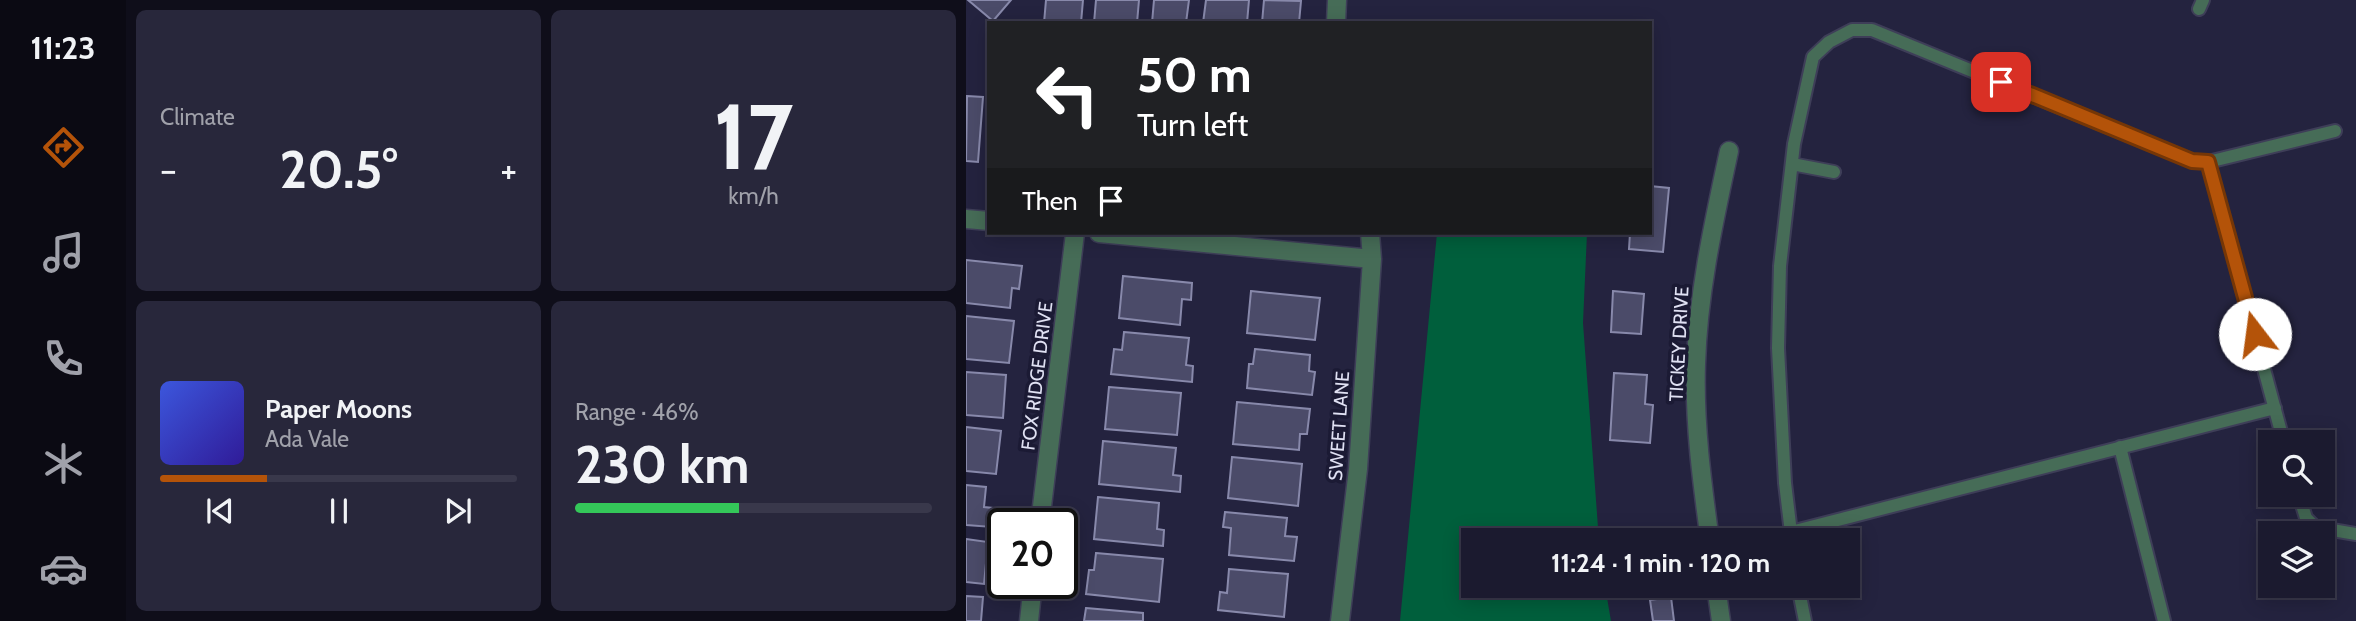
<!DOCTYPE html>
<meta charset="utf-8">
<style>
body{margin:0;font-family:Cabin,sans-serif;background:#28273b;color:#f1f3f6;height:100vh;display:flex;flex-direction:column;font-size:26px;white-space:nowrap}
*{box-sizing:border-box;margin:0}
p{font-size:23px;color:#a0a1aa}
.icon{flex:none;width:38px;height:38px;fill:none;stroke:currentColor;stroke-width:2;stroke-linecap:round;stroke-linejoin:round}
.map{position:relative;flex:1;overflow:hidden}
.drawer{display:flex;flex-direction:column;gap:10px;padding:10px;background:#0f0e1a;width:840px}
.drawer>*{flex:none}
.banner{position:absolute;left:21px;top:21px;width:665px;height:214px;border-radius:0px;box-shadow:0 4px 18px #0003,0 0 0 2px #39384b;background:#202124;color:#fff;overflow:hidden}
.tools{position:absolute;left:1292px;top:430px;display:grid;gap:14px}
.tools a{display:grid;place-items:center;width:77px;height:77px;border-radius:0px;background:#1b1a2f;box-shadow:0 4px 18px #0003,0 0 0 2px #39384b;font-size:35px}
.speed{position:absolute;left:21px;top:508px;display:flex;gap:14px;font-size:35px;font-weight:700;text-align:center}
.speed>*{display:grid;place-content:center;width:91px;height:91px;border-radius:50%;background:#1b1a2f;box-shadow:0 4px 18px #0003,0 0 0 2px #39384b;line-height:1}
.speed .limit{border:4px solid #111;border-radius:10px;background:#fff;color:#111}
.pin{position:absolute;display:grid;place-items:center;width:60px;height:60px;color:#fff;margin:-30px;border-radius:14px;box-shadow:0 4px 10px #0006}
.me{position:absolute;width:77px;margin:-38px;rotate:345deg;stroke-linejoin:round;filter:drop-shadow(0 0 5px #0008)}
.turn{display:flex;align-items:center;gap:24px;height:147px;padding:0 35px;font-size:32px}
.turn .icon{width:91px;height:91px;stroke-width:2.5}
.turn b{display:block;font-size:49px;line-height:60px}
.then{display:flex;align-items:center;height:66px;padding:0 35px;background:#0003;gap:14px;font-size:26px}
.big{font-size:52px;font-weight:800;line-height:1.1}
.drawer .tile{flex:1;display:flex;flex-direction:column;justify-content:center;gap:10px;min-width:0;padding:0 24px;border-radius:10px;background:#28273b}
.drawer .dial{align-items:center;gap:0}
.dial b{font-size:91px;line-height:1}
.song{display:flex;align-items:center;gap:21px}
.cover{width:84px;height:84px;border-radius:10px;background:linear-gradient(135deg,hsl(230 70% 55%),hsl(250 70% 35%))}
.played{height:7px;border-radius:4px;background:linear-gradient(90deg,#b45309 30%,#39384b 30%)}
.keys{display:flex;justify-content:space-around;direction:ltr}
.heat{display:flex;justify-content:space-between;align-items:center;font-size:38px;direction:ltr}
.charge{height:10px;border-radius:5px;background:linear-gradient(90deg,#34c759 46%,#39384b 0)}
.drawer .tiles{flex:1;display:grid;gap:10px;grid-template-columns:repeat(2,1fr)}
.trip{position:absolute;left:495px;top:528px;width:399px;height:70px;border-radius:0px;background:#1b1a2f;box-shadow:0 4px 18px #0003,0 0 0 2px #39384b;font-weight:800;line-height:70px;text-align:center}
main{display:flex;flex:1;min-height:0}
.tab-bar{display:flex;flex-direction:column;width:126px;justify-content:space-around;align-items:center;background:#0b0a13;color:#a0a1aa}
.tab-bar .icon{width:49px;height:49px}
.tab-bar .on{color:#b45309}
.tab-bar b{font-size:32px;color:#f1f3f6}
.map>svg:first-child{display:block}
</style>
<main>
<nav class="tab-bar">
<b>11:23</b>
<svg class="icon on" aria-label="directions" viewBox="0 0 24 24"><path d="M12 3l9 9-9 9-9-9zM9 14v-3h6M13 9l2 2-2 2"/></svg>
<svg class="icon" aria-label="music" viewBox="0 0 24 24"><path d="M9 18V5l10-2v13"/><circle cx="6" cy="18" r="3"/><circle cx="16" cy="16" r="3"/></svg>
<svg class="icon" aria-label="phone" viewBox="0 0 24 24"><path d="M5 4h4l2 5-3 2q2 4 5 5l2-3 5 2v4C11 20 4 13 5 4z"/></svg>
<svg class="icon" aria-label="climate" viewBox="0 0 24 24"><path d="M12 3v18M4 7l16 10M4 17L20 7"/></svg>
<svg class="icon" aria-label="car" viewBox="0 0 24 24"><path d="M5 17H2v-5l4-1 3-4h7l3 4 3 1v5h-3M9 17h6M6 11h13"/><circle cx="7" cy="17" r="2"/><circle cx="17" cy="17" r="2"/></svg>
</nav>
<section class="drawer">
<div class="tiles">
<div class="tile"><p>Climate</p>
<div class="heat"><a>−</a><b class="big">20.5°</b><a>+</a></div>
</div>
<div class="tile dial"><b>17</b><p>km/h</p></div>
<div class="tile">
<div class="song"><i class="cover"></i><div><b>Paper Moons</b><p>Ada Vale</p></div></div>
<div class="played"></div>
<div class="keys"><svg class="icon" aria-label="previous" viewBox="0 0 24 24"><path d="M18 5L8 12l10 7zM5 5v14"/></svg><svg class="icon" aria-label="pause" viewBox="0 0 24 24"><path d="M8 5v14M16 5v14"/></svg><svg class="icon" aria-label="next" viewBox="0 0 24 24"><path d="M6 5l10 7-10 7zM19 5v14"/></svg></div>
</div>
<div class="tile"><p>Range · 46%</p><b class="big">230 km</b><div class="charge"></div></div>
</div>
</section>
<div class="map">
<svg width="1390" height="621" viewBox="0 0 1390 621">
<rect width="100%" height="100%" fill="#24233f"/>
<path fill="#005f3c" d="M471,233H621L617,323L633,541H508V586H639L645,621H434Z"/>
<path fill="#4b4b69" stroke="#8889ab" stroke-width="2" d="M2,0H45L27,21Z
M80,0H117L115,23H78Z
M130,0H173L171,23H128Z
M188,0H223L220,23H186Z
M240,0H283L281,23H237Z
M298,0L335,1L333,23H296Z
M1,96L17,97L12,162L0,161Z
M684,186L703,188L697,252L663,249L664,233H684Z
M0,260L56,266L53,289L46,288L44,308L0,303Z
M157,276L226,283L225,300L216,299L214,325L153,318Z
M285,291L354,298L349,340L281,333Z
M647,291L678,294L675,334L645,332Z
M0,316L48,321L43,363L0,359Z
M158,332L223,338L220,365L227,366L226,382L145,374L148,349L156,350Z
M289,349L344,355L343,371L349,372L346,395L281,388L283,364H287Z
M0,372L40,375L37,418L0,415Z
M648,373L681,375L679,404L687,405L684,443L644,440Z
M143,387L215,393L211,435L139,429Z
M271,402L344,409L341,434H334L333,450L267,444Z
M0,427L35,431L30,474L0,471Z
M137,441L210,448L207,475L215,476L214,492L133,484Z
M266,457L336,464L332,506L262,498Z
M0,485L20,487L18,507L27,508L26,527L0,525Z
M132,497L193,503L191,529L198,530L197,546L128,539Z
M259,512L321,518L319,536L331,537L328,561L263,555L265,528L257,527Z
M0,539L22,542L18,584L0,582Z
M130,553L197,559L193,602L120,594L123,570H128Z
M263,569L322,574L318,617L252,610L254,592L261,593Z
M0,596L17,597L15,621H0Z
M705,597L708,621H687L684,600Z
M120,608L177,613V621H118Z"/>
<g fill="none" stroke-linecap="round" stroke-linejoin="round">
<defs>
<path id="lane" d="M1233,9L1237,0
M826,164L868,172
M1318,443L1242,162L1369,131
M1154,447L1198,621
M1333,495L1340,518L1349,527L1390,534
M825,532L1309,408
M826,541L819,483L812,348L814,266L828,144L847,57L863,42L886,30H906L1226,161L1242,162
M832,586L839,621"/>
<path id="street" d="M370,23L371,0
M0,219L23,221
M133,233L406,259
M74,523L109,233
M744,541C736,482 728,423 730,364C732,292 748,221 763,151
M750,586L755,621
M63,621L67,583
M374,621L392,469L406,259L404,233"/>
</defs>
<use href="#lane" stroke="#3e3e58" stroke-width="16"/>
<use href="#street" stroke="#3e3e58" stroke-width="21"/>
<use href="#lane" stroke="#466c57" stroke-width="12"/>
<use href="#street" stroke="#466c57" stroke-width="18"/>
</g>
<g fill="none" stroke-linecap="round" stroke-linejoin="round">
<defs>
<path id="route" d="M1035,82L1226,161L1242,162L1289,334"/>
</defs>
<use href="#route" stroke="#753606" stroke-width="18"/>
<use href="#route" stroke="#b45309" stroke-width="12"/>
</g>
<g text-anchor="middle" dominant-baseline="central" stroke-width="7" stroke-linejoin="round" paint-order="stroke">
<g font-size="19" fill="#e0e1f3" stroke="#1b1a34">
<text transform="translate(713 344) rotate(-87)">TICKEY DRIVE</text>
<text transform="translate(71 376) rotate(-83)">FOX RIDGE DRIVE</text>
<text transform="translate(373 426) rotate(-86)">SWEET LANE</text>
</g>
</g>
</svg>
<div class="tools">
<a><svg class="icon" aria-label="search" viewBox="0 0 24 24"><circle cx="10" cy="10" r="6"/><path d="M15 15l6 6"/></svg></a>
<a><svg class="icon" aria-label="layers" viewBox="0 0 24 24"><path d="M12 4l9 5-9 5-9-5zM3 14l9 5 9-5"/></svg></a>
</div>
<div class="speed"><div class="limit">20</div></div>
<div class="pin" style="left:1035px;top:82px;background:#d93025"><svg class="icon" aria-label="arrive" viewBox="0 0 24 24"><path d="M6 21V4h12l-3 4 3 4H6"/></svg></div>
<svg class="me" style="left:1289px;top:334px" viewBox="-20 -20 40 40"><circle r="19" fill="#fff"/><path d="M0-13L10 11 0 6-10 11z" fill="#b45309"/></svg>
<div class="trip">11:24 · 1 min · 120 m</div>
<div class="banner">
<div class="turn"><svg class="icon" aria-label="left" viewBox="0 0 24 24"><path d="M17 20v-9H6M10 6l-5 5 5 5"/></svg><div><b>50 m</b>Turn left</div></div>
<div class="then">Then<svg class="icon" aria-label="arrive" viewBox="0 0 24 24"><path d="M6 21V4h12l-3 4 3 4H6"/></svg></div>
</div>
</div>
</main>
